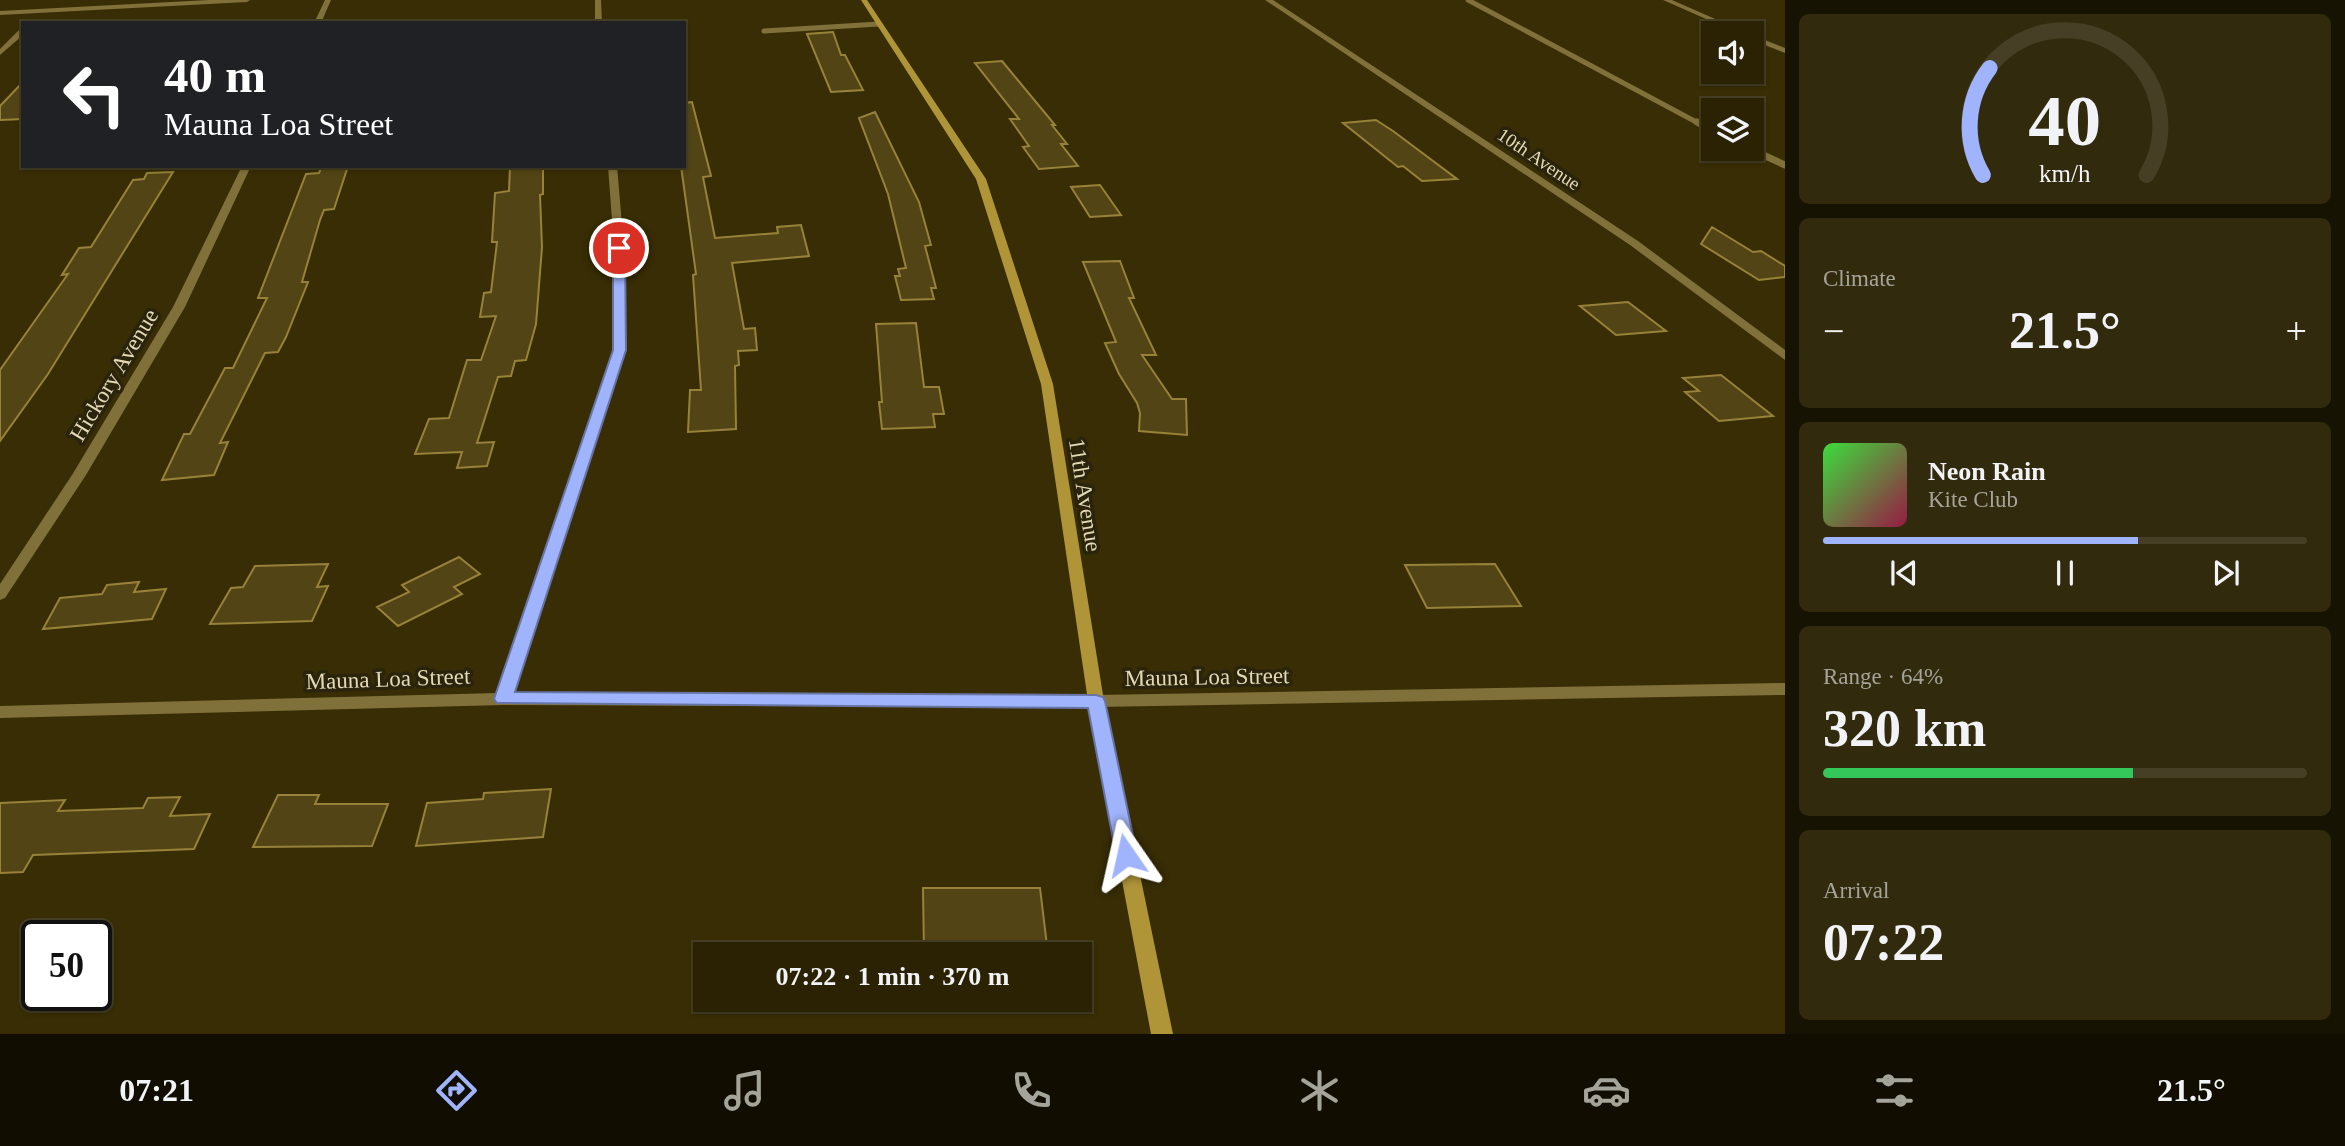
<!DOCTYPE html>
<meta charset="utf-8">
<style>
body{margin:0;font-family:Georgia,serif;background:#322a0d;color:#f1f3f6;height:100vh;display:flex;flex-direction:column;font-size:26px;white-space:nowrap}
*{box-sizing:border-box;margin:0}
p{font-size:23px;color:#a5a49a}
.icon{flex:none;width:38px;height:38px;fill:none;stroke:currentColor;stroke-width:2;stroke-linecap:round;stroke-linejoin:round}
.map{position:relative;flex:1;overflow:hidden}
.panel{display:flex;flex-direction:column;gap:14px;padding:14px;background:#171302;width:560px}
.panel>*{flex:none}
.guide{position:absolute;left:21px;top:21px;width:665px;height:147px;border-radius:0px;box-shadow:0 2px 5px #0004,0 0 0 2px #463f25;background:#202124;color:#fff;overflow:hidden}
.buttons{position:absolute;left:1701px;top:21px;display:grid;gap:14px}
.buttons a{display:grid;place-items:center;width:63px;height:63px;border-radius:0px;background:#2a2203;box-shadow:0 2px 5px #0004,0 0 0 2px #463f25;font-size:35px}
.speed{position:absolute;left:21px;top:920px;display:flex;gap:14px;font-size:35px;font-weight:700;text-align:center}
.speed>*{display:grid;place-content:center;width:91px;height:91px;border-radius:50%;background:#2a2203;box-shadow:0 2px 5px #0004,0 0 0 2px #463f25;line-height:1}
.speed .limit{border:4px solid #111;border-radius:10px;background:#fff;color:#111}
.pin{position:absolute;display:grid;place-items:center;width:60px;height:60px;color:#fff;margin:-30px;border:4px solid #fff;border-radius:50%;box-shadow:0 2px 7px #0007}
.me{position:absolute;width:77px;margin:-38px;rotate:349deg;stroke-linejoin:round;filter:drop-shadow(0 0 5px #0008)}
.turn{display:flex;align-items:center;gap:24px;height:147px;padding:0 28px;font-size:32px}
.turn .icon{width:91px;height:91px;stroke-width:2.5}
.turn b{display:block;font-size:49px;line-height:60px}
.big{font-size:52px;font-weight:600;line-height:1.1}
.panel .card{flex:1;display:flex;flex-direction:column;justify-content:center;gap:10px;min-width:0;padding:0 24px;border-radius:10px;background:#322a0d}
.panel .dial{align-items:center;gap:0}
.dial svg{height:182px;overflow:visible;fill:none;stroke:#463f25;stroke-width:7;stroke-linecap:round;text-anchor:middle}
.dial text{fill:#f1f3f6;stroke:none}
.song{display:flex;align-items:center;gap:21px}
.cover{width:84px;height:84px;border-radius:10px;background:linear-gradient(135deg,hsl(120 70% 55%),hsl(340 70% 35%))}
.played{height:7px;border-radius:4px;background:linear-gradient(90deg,#a0b3fd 65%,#463f25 65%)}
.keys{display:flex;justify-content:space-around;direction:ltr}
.heat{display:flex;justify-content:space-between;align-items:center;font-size:38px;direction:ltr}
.charge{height:10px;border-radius:5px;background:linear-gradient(90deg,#34c759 64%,#463f25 0)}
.trip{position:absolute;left:693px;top:942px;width:399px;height:70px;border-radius:0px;background:#2a2203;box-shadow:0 2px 5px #0004,0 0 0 2px #463f25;font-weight:600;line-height:70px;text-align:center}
.tabs{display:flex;height:112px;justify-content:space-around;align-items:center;background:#110e01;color:#a5a49a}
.tabs .icon{width:49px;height:49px}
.tabs .on{color:#a0b3fd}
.tabs b{font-size:32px;color:#f1f3f6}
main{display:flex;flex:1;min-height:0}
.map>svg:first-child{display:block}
</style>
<main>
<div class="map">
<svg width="1785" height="1034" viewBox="0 0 1785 1034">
<rect width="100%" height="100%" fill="#382d04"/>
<path fill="#524414" stroke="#988239" stroke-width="2" d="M833,32L841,55H845L863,90L831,92L807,34Z
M1002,61L1055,125H1052L1067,144H1061L1078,166L1039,169L1023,147L1029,146L1010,119H1019L975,63Z
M23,82V119L0,120V106Z
M692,102L711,176L703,177L715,238L778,233L777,227L801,225L809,256L732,263L744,329L755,328L757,350L738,351L739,365L735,366L736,429L688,432L690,390H701L693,275L696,274L681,166H684V103Z
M875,112L919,202L931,245L925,246L936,288H931L934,299L901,300L895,276H900L898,269L906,268L888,194L859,118Z
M1376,120L1393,131L1457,179L1422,181L1403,166L1398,167L1343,123Z
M322,166H348L334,209L324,210L320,220L302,282H308L286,337L278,352L265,353L220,443L228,442L214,475L162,480L184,434H190L225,368H233L267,298H258L306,174L319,173Z
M510,166H543V194L540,195L542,247L536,324L526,360L515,361L511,376L498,377L477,443L494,442L487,466L457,468L462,452L415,454L429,419L449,418L467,360H481L496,316L480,317L484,293L491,292L497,242H492L495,193L509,191Z
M173,172L48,374L0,441V370L68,274L62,275L79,248L91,247L133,180L144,179L147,173Z
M1100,185L1121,215L1090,217L1071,187Z
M1712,227L1753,252L1761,251L1785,266V277L1759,280L1701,244Z
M1120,261L1134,298H1129L1156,355H1142L1172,399H1186L1187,435L1139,431L1140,413L1137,403L1119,374L1105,343L1116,342L1083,262Z
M1628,302L1666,331L1616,335L1580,306Z
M916,323L924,387H939L944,414H933L935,427L882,429L879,402H882L876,324Z
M1721,375L1773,416L1719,421L1685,392L1699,391L1683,378Z
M459,557L480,574L454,587L462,594L398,626L377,607L409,592L402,585Z
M328,564L317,587L328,586L312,621L210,624L231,588L243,587L255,566Z
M1495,564L1521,606L1427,608L1405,565Z
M139,582L134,592L166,589L152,619L43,629L60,598L102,594L107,585Z
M551,789L543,837L416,846L427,803L483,799L484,793Z
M278,795H319L315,804H388L372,846L253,847Z
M180,797L170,816L210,814L194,849L33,855L23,872L0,873V803L65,800L58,811L143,808L148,798Z
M923,888H1040L1048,954H924Z"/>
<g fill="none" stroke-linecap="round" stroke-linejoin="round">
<path stroke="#80703a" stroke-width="5" d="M1468,0L1700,124
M764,31L879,24"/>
<path stroke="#80703a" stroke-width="7" d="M1697,122L1713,131
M1750,149L1785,165"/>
<path fill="#80703a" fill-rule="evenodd" d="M209,0H250L247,2L0,15V11Z
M325,0H331L321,23H314Z
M595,0H601L602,23H595Z
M1265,0H1273L1638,241L1785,350V360L1630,245Z
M1663,0H1672L1747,33H1738Z
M20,29H23V35L0,55V49Z
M1752,35L1785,48V53L1752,40Z
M242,166H251L185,307L86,475L5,598L0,600V584L72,475L173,307Z
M608,166H617L624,248L626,350L514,693L1096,695L1785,683V695L1096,707L504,705L0,718V706L498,693L614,350V248Z"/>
<path fill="#af9438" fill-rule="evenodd" d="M861,0H867L986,179L1053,384L1104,701L1173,1034H1151L1088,701L1041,384L976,179Z"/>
</g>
<path fill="#a0b3fd" stroke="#6874a4" stroke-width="2" d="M619,245L625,248L626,350L515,692L1096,695L1103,697L1105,701L1137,855L1134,861L1126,864L1119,861L1116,855L1088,708L497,703L494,699L613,350V248Z"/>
<g text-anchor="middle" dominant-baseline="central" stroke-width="7" stroke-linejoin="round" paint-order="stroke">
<g font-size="19" fill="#e4d9b6" stroke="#2b240d">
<text transform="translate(1539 159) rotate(34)">10th Avenue</text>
</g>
<g font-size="23" fill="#e4d9b6" stroke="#2b240d">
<text transform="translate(114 375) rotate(-59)">Hickory Avenue</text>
<text transform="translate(1085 495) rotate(81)">11th Avenue</text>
<text transform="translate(1207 677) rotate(-1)">Mauna Loa Street</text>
<text transform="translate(388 679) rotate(-2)">Mauna Loa Street</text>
</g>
</g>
</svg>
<div class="buttons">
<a><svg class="icon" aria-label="sound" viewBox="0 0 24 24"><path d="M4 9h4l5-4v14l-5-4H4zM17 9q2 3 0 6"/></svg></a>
<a><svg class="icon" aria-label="layers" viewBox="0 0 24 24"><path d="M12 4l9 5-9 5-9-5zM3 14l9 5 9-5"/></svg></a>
</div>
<div class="speed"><div class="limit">50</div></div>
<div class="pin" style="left:619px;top:248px;background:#d93025"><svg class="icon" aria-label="arrive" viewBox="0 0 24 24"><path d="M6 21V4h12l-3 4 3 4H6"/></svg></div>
<svg class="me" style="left:1126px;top:855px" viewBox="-20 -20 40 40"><path d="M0-17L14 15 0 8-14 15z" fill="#a0b3fd" stroke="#fff" stroke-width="4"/></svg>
<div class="trip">07:22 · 1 min · 370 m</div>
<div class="guide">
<div class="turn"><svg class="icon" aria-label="left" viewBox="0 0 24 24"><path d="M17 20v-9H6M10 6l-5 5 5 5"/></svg><div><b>40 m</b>Mauna Loa Street</div></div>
</div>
</div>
<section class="panel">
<div class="card dial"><svg viewBox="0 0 100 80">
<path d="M14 69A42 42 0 1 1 86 69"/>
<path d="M14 69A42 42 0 0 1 17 22" stroke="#a0b3fd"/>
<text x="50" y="56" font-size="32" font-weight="700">40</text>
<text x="50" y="72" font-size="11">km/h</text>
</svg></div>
<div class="card"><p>Climate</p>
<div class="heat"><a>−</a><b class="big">21.5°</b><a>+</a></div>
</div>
<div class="card">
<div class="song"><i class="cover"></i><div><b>Neon Rain</b><p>Kite Club</p></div></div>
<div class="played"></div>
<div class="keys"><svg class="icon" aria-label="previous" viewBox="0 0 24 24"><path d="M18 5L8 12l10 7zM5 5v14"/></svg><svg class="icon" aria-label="pause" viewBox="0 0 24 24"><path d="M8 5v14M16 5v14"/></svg><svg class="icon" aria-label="next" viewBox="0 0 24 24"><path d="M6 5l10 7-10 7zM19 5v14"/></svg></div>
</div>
<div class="card"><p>Range · 64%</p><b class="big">320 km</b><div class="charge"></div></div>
<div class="card"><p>Arrival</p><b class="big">07:22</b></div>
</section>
</main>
<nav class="tabs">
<b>07:21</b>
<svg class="icon on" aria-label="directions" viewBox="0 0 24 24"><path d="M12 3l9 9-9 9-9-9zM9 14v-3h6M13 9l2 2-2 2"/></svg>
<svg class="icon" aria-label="music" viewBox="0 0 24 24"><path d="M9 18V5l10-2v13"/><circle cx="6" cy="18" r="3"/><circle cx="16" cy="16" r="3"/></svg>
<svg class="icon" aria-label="phone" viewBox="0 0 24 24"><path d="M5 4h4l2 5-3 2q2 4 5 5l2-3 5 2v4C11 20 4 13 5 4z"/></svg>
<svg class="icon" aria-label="climate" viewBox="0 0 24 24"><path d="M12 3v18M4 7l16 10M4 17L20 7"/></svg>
<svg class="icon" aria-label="car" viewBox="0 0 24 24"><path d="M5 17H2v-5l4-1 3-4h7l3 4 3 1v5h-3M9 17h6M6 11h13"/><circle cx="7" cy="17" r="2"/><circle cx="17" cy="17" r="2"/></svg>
<svg class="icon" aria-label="filters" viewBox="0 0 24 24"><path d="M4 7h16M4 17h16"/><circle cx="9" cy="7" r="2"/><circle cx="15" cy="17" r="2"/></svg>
<b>21.5°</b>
</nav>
